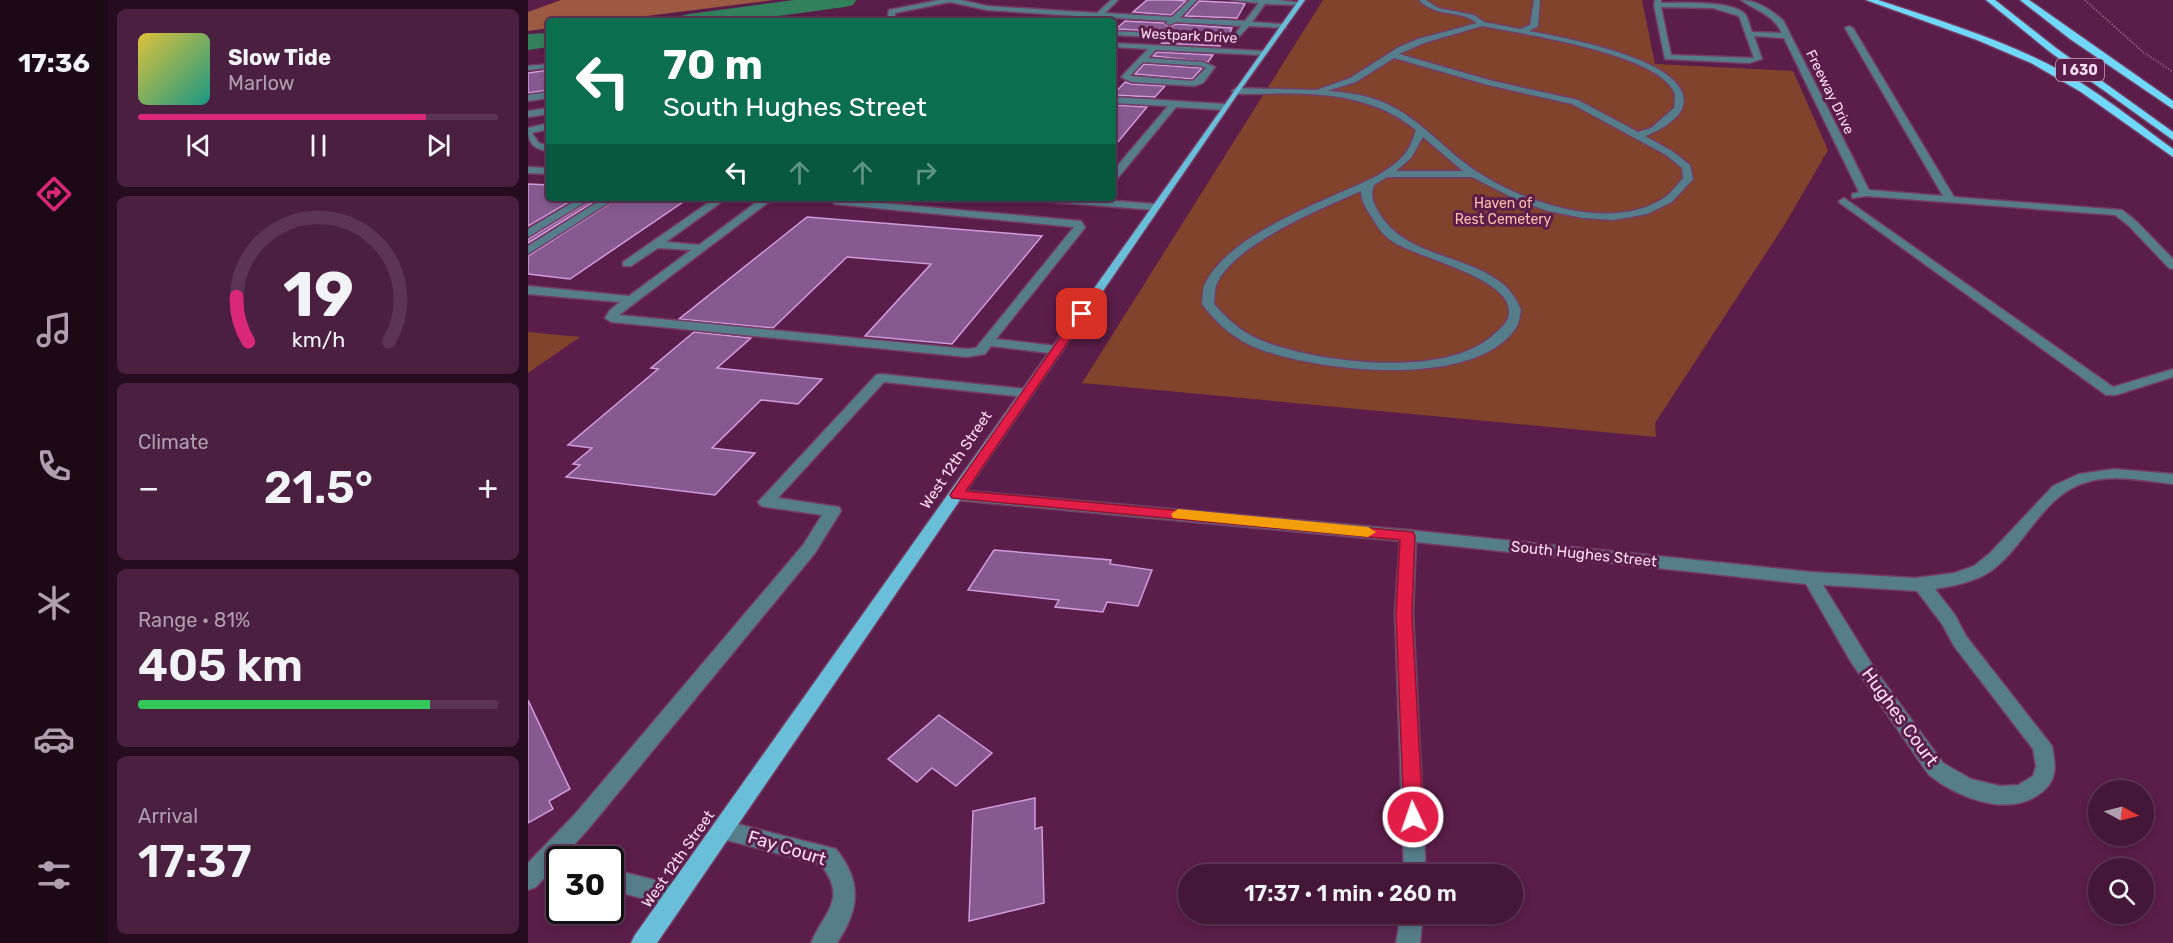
<!DOCTYPE html>
<meta charset="utf-8">
<style>
body{margin:0;font-family:Rubik,sans-serif;background:#4b1f40;color:#f1f3f6;height:100vh;display:flex;flex-direction:column;font-size:22px;white-space:nowrap}
*{box-sizing:border-box;margin:0}
p{font-size:20px;color:#af9fae}
.icon{flex:none;width:33px;height:33px;fill:none;stroke:currentColor;stroke-width:2;stroke-linecap:round;stroke-linejoin:round}
.map{position:relative;flex:1;overflow:hidden}
.side{display:flex;flex-direction:column;gap:9px;padding:9px;background:#250c1f;width:420px}
.side>*{flex:none}
.banner{position:absolute;left:18px;top:18px;width:570px;height:183px;border-radius:6px;box-shadow:0 3px 9px #0003,0 0 0 2px #5c3553;background:#0b6e4f;color:#fff;overflow:hidden}
.needle{width:39px;rotate:97deg}
.buttons{position:absolute;left:1560px;top:780px;display:grid;gap:12px}
.buttons a{display:grid;place-items:center;width:66px;height:66px;border-radius:50%;background:#441638;box-shadow:0 3px 9px #0003,0 0 0 2px #5c3553;font-size:30px}
.speed{position:absolute;left:18px;top:846px;display:flex;gap:12px;font-size:30px;font-weight:700;text-align:center}
.speed>*{display:grid;place-content:center;width:78px;height:78px;border-radius:50%;background:#441638;box-shadow:0 3px 9px #0003,0 0 0 2px #5c3553;line-height:1}
.speed .limit{border:3px solid #111;border-radius:9px;background:#fff;color:#111}
.pin{position:absolute;display:grid;place-items:center;width:51px;height:51px;color:#fff;margin:-26px;border-radius:12px;box-shadow:0 3px 9px #0006}
.me{position:absolute;width:66px;margin:-33px;rotate:357deg;stroke-linejoin:round;filter:drop-shadow(0 0 4px #0008)}
.turn{display:flex;align-items:center;gap:21px;height:126px;padding:0 18px;font-size:27px}
.turn .icon{width:78px;height:78px;stroke-width:2.5}
.turn b{display:block;font-size:42px;line-height:51px}
.lanes{display:flex;align-items:center;height:57px;padding:0 18px;background:#0003;justify-content:center;gap:30px;direction:ltr}
.lanes .off{opacity:.35}
.big{font-size:45px;font-weight:600;line-height:1.1}
.side .tile{flex:1;display:flex;flex-direction:column;justify-content:center;gap:9px;min-width:0;padding:0 21px;border-radius:9px;background:#4b1f40}
.side .dial{align-items:center;gap:0}
.dial svg{height:156px;overflow:visible;fill:none;stroke:#5c3553;stroke-width:7;stroke-linecap:round;text-anchor:middle}
.dial text{fill:#f1f3f6;stroke:none}
.song{display:flex;align-items:center;gap:18px}
.cover{width:72px;height:72px;border-radius:9px;background:linear-gradient(135deg,hsl(50 70% 55%),hsl(170 70% 35%))}
.played{height:6px;border-radius:3px;background:linear-gradient(90deg,#db2777 80%,#5c3553 80%)}
.keys{display:flex;justify-content:space-around;direction:ltr}
.heat{display:flex;justify-content:space-between;align-items:center;font-size:33px;direction:ltr}
.charge{height:9px;border-radius:4px;background:linear-gradient(90deg,#34c759 81%,#5c3553 0)}
.trip{position:absolute;left:650px;top:864px;width:345px;height:60px;border-radius:30px;background:#441638;box-shadow:0 3px 9px #0003,0 0 0 2px #5c3553;font-weight:600;line-height:60px;text-align:center}
main{display:flex;flex:1;min-height:0}
.tabs{display:flex;flex-direction:column;width:108px;justify-content:space-around;align-items:center;background:#1b0916;color:#af9fae}
.tabs .icon{width:42px;height:42px}
.tabs .on{color:#db2777}
.tabs b{font-size:27px;color:#f1f3f6}
.map>svg:first-child{display:block}
</style>
<main>
<nav class="tabs">
<b>17:36</b>
<svg class="icon on" aria-label="directions" viewBox="0 0 24 24"><path d="M12 3l9 9-9 9-9-9zM9 14v-3h6M13 9l2 2-2 2"/></svg>
<svg class="icon" aria-label="music" viewBox="0 0 24 24"><path d="M9 18V5l10-2v13"/><circle cx="6" cy="18" r="3"/><circle cx="16" cy="16" r="3"/></svg>
<svg class="icon" aria-label="phone" viewBox="0 0 24 24"><path d="M5 4h4l2 5-3 2q2 4 5 5l2-3 5 2v4C11 20 4 13 5 4z"/></svg>
<svg class="icon" aria-label="climate" viewBox="0 0 24 24"><path d="M12 3v18M4 7l16 10M4 17L20 7"/></svg>
<svg class="icon" aria-label="car" viewBox="0 0 24 24"><path d="M5 17H2v-5l4-1 3-4h7l3 4 3 1v5h-3M9 17h6M6 11h13"/><circle cx="7" cy="17" r="2"/><circle cx="17" cy="17" r="2"/></svg>
<svg class="icon" aria-label="filters" viewBox="0 0 24 24"><path d="M4 7h16M4 17h16"/><circle cx="9" cy="7" r="2"/><circle cx="15" cy="17" r="2"/></svg>
</nav>
<section class="side">
<div class="tile">
<div class="song"><i class="cover"></i><div><b>Slow Tide</b><p>Marlow</p></div></div>
<div class="played"></div>
<div class="keys"><svg class="icon" aria-label="previous" viewBox="0 0 24 24"><path d="M18 5L8 12l10 7zM5 5v14"/></svg><svg class="icon" aria-label="pause" viewBox="0 0 24 24"><path d="M8 5v14M16 5v14"/></svg><svg class="icon" aria-label="next" viewBox="0 0 24 24"><path d="M6 5l10 7-10 7zM19 5v14"/></svg></div>
</div>
<div class="tile dial"><svg viewBox="0 0 100 80">
<path d="M14 69A42 42 0 1 1 86 69"/>
<path d="M14 69A42 42 0 0 1 8 46" stroke="#db2777"/>
<text x="50" y="56" font-size="32" font-weight="700">19</text>
<text x="50" y="72" font-size="11">km/h</text>
</svg></div>
<div class="tile"><p>Climate</p>
<div class="heat"><a>−</a><b class="big">21.5°</b><a>+</a></div>
</div>
<div class="tile"><p>Range · 81%</p><b class="big">405 km</b><div class="charge"></div></div>
<div class="tile"><p>Arrival</p><b class="big">17:37</b></div>
</section>
<div class="map">
<svg width="1645" height="943" viewBox="0 0 1645 943">
<rect width="100%" height="100%" fill="#5b1d4a"/>
<path fill="#82432c" d="M795,0H1114L1127,64L1265,71L1300,150L1257,224L1127,423L1128,437L554,383Z
M0,332L52,337L0,373Z"/>
<path fill="#9d5941" d="M33,0H245L79,21H21V28L0,31V12Z"/>
<g fill="none" stroke-linecap="round" stroke-linejoin="round">
<path fill="#32815c" fill-rule="evenodd" d="M266,0H328L325,5L317,7L213,21H149L153,16L161,14Z
M21,33V47L0,50V34Z"/>
</g>
<path fill="#865a90" stroke="#d19cdd" stroke-width="1.5" d="M619,0H646L658,1L643,15L605,12Z
M671,1L713,3L717,4L709,18L657,16Z
M597,21L636,23L641,27L648,24L704,28L701,35L588,29Z
M638,40L694,43L692,46L634,43Z
M629,52L685,55L680,62L625,56Z
M616,64L673,68H674L664,79L607,74Z
M21,70V90L0,93V73Z
M597,82L603,84L637,86L627,97L585,95Z
M585,105L619,107L585,148Z
M0,184L21,185V198H48L0,226Z
M66,198H72L0,243V239Z
M90,198H161L42,279L0,274V256Z
M279,217L514,236L424,344L337,336L403,264L319,257L245,328L151,319Z
M166,332L223,338L189,368L294,379L270,404L233,400L184,448L227,453L187,495L38,477L52,465L45,464L64,448L40,445L130,369L123,368Z
M466,550L583,560L582,564L624,570L610,606L579,602L575,612L527,607L531,600L440,590Z
M0,700L42,789L21,801L25,809L0,823Z
M411,715L464,753L428,786L404,768L389,782L360,759Z
M507,798V829L514,827L516,903L441,921L445,811Z"/>
<g fill="none" stroke-linecap="round" stroke-linejoin="round">
<defs>
<path id="minor" d="M411,0H433L459,6L569,13L583,0H590L577,13L644,17L662,0H669L652,18L717,21L731,3L703,0H751L774,3L771,5L737,4L724,22L755,24L758,28L721,26L707,41L585,35V31L705,37L713,26L648,22L642,25L638,23L640,21L572,17L565,21L562,19L564,17L459,10L422,2L367,13V21H359L361,10Z
M891,0H898L910,8L946,15L956,22L992,29L1002,25L1006,0H1012L1010,26L1001,31C1032,37 1167,60 1155,106C1152,119 1129,132 1117,136L1144,151L1162,165L1165,179L1144,202L1119,214L1086,220L1055,218L1020,211L989,200L944,177H859L846,185C842,195 845,202 850,211C875,256 932,253 971,281C982,289 988,298 993,310C992,316 991,323 988,328C946,390 791,371 731,349C707,340 689,324 674,304C675,297 674,288 678,282C699,241 769,212 809,194C832,184 859,174 876,155C882,148 885,139 888,130C834,87 773,94 708,94L704,91L708,88L789,90L822,78L871,47L890,39L949,23C932,9 907,18 891,0ZM954,26C995,34 1125,53 1145,90C1148,95 1147,102 1146,108L1123,128L1110,132L1050,100L965,81L871,54L896,43ZM866,58L960,85L1044,104L1138,155L1154,168L1155,178C1149,185 1143,193 1136,198C1082,233 993,202 945,169C915,148 891,118 857,103C839,95 818,92 799,91L828,82ZM895,137L935,171H868L883,158ZM833,191C833,201 838,208 843,216C849,227 856,237 867,243C891,258 979,277 981,310C982,322 972,329 964,336C917,378 795,363 740,343C717,335 702,322 686,304C687,296 686,288 690,281C710,243 794,208 833,191Z
M1127,0H1133V3C1151,3 1204,0 1217,14C1220,18 1222,27 1224,32L1254,33C1245,14 1228,11 1213,0C1230,0 1242,10 1255,20L1341,190L1415,196L1317,28L1321,26L1325,28L1426,197L1594,210L1608,221L1645,259V269L1641,268L1600,225L1587,215L1338,196L1324,198V194L1331,192L1256,38L1226,36L1234,59L1221,63L1137,59L1126,5ZM1133,7L1185,8L1211,16L1226,58L1143,55Z
M585,43L735,51L739,53L735,55L628,50L620,58L675,62L687,67L675,83L666,86L603,82L593,77L620,49L585,47ZM615,62L674,66L678,68L665,81L602,76Z
M21,64V68L0,70V66Z
M21,92V98L0,101V95Z
M585,97L696,104L700,107L696,110L648,107L589,179L585,180V171L640,106L585,103Z
M21,108V114L0,117V111Z
M21,123V129L4,133L11,143L21,146V152C6,148 0,145 0,128Z
M0,167L21,168V174L0,173Z
M52,198H64L0,237V229Z
M76,198H88L0,254V246Z
M187,198H199L138,242L171,245L234,198H246L91,315L439,349L448,348L546,227L306,204V200L310,199L553,221L557,227L556,229L468,339L529,346L535,350L529,354L463,346L457,354L439,357L83,322L77,318L82,310L92,302L0,294V286L101,296L163,250L130,248L103,266H95V262Z
M506,198H551L627,204L632,207L627,210L511,201Z
M1316,198L1585,387L1645,369V377L1588,395H1578L1312,203L1311,201Z
M353,374L498,389L505,393L498,397L356,382L250,498L311,507L313,511L287,553L62,827L8,887L0,890V863L48,813L275,545L294,515L238,507L233,506L230,502L348,375Z
M1586,469L1645,474V484C1617,481 1586,474 1559,482C1514,495 1498,546 1463,571C1447,582 1425,586 1407,589L1427,615L1438,636L1524,746C1528,767 1530,782 1510,795C1477,817 1429,797 1401,775L1323,662L1278,584L888,542L885,613L898,874H876L867,613L872,541L429,500L421,495L429,490L880,530L1283,572L1387,578L1426,573L1446,566L1462,553L1525,486L1551,474ZM1295,585L1389,591L1414,624L1426,646L1505,749L1508,766L1505,776L1490,785L1472,786L1443,779L1415,763L1348,671Z
M194,820L308,849C334,881 332,909 309,943H283C296,912 320,899 293,865L187,837L183,830L187,823Z
M82,869L148,885L156,888L159,896L156,904L148,907L82,890Z
M873,914H895L892,943H868Z"/>
<path id="major" d="M771,0H777L711,92L129,943H103L107,935Z"/>
<path id="highway" d="M1338,0H1350C1413,21 1477,40 1535,72C1574,94 1609,123 1645,149V157L1553,92L1503,63L1449,40Z
M1458,0H1467L1528,48L1645,132V140L1522,52Z
M1492,0H1501L1645,101V109L1542,39Z"/>
</defs>
<use href="#minor" stroke="#753c64" stroke-width="3"/>
<use href="#major" stroke="#753c64" stroke-width="3"/>
<use href="#highway" stroke="#753c64" stroke-width="3"/>
<path stroke="#a17092" stroke-width="2" stroke-dasharray="1 2" stroke-linecap="butt" d="M1557,0L1615,52L1645,72"/>
<use href="#minor" fill="#557d8a" fill-rule="evenodd"/>
<use href="#major" fill="#69bfda" fill-rule="evenodd"/>
<use href="#highway" fill="#70d9fa" fill-rule="evenodd"/>
</g>
<path fill="#e11d48" stroke="#92132f" stroke-width="1.5" d="M554,311L559,314L438,491L885,532L887,536L884,614L895,817L892,823L885,826L879,823L876,817L868,614L872,540L424,498L422,495L424,492L550,312Z"/>
<path fill="#f59e0b" d="M650,509L840,527L848,532L840,537L645,518L643,514Z"/>
<g text-anchor="middle" dominant-baseline="central" stroke-width="6" stroke-linejoin="round" paint-order="stroke">
<g font-size="14" fill="#fbdcef" stroke="#5b1d4a">
<text transform="translate(661 36) rotate(3)">Westpark Drive</text>
<text transform="translate(1302 92) rotate(64)">Freeway Drive</text>
</g>
<rect fill="#5b1d4a" stroke="#cba3be" stroke-width="1.5" x="1528" y="59" width="48" height="22" rx="4.5"/>
<g font-size="14" font-weight="bold" fill="#fbdcef">
<text x="1552" y="70">I 630</text>
</g>
<g font-size="14" fill="#fcc0aa" stroke="#5b1d4a">
<text x="975" y="203">Haven of<tspan x="975" dy="16">Rest Cemetery</tspan></text>
</g>
<g font-size="15" fill="#fbdcef" stroke="#5b1d4a">
<text transform="translate(428 460) rotate(-56)">West 12th Street</text>
<text transform="translate(1056 554) rotate(6)">South Hughes Street</text>
<text transform="translate(150 859) rotate(-55)">West 12th Street</text>
</g>
<g font-size="18" fill="#fbdcef" stroke="#5b1d4a">
<text transform="translate(1372 717) rotate(54)">Hughes Court</text>
<text transform="translate(259 848) rotate(17)">Fay Court</text>
</g>
</g>
</svg>
<div class="buttons">
<a><svg class="needle" viewBox="-14 -14 28 28"><path d="M0-13l5 13h-10z" fill="#e53935"/><path d="M0 13l5-13h-10z" fill="#af9fae"/></svg></a>
<a><svg class="icon" aria-label="search" viewBox="0 0 24 24"><circle cx="10" cy="10" r="6"/><path d="M15 15l6 6"/></svg></a>
</div>
<div class="speed"><div class="limit">30</div></div>
<div class="pin" style="left:554px;top:314px;background:#d93025"><svg class="icon" aria-label="arrive" viewBox="0 0 24 24"><path d="M6 21V4h12l-3 4 3 4H6"/></svg></div>
<svg class="me" style="left:885px;top:817px" viewBox="-20 -20 40 40"><circle r="17" fill="#e11d48" stroke="#fff" stroke-width="3"/><path d="M0-11L8 9 0 5-8 9z" fill="#fff"/></svg>
<div class="trip">17:37 · 1 min · 260 m</div>
<div class="banner">
<div class="turn"><svg class="icon" aria-label="left" viewBox="0 0 24 24"><path d="M17 20v-9H6M10 6l-5 5 5 5"/></svg><div><b>70 m</b>South Hughes Street</div></div>
<div class="lanes"><svg class="icon" aria-label="left" viewBox="0 0 24 24"><path d="M17 20v-9H6M10 6l-5 5 5 5"/></svg><svg class="icon off" aria-label="ahead" viewBox="0 0 24 24"><path d="M12 20V5M6 11l6-6 6 6"/></svg><svg class="icon off" aria-label="ahead" viewBox="0 0 24 24"><path d="M12 20V5M6 11l6-6 6 6"/></svg><svg class="icon off" aria-label="right" viewBox="0 0 24 24"><path d="M7 20v-9h11M14 6l5 5-5 5"/></svg></div>
</div>
</div>
</main>
